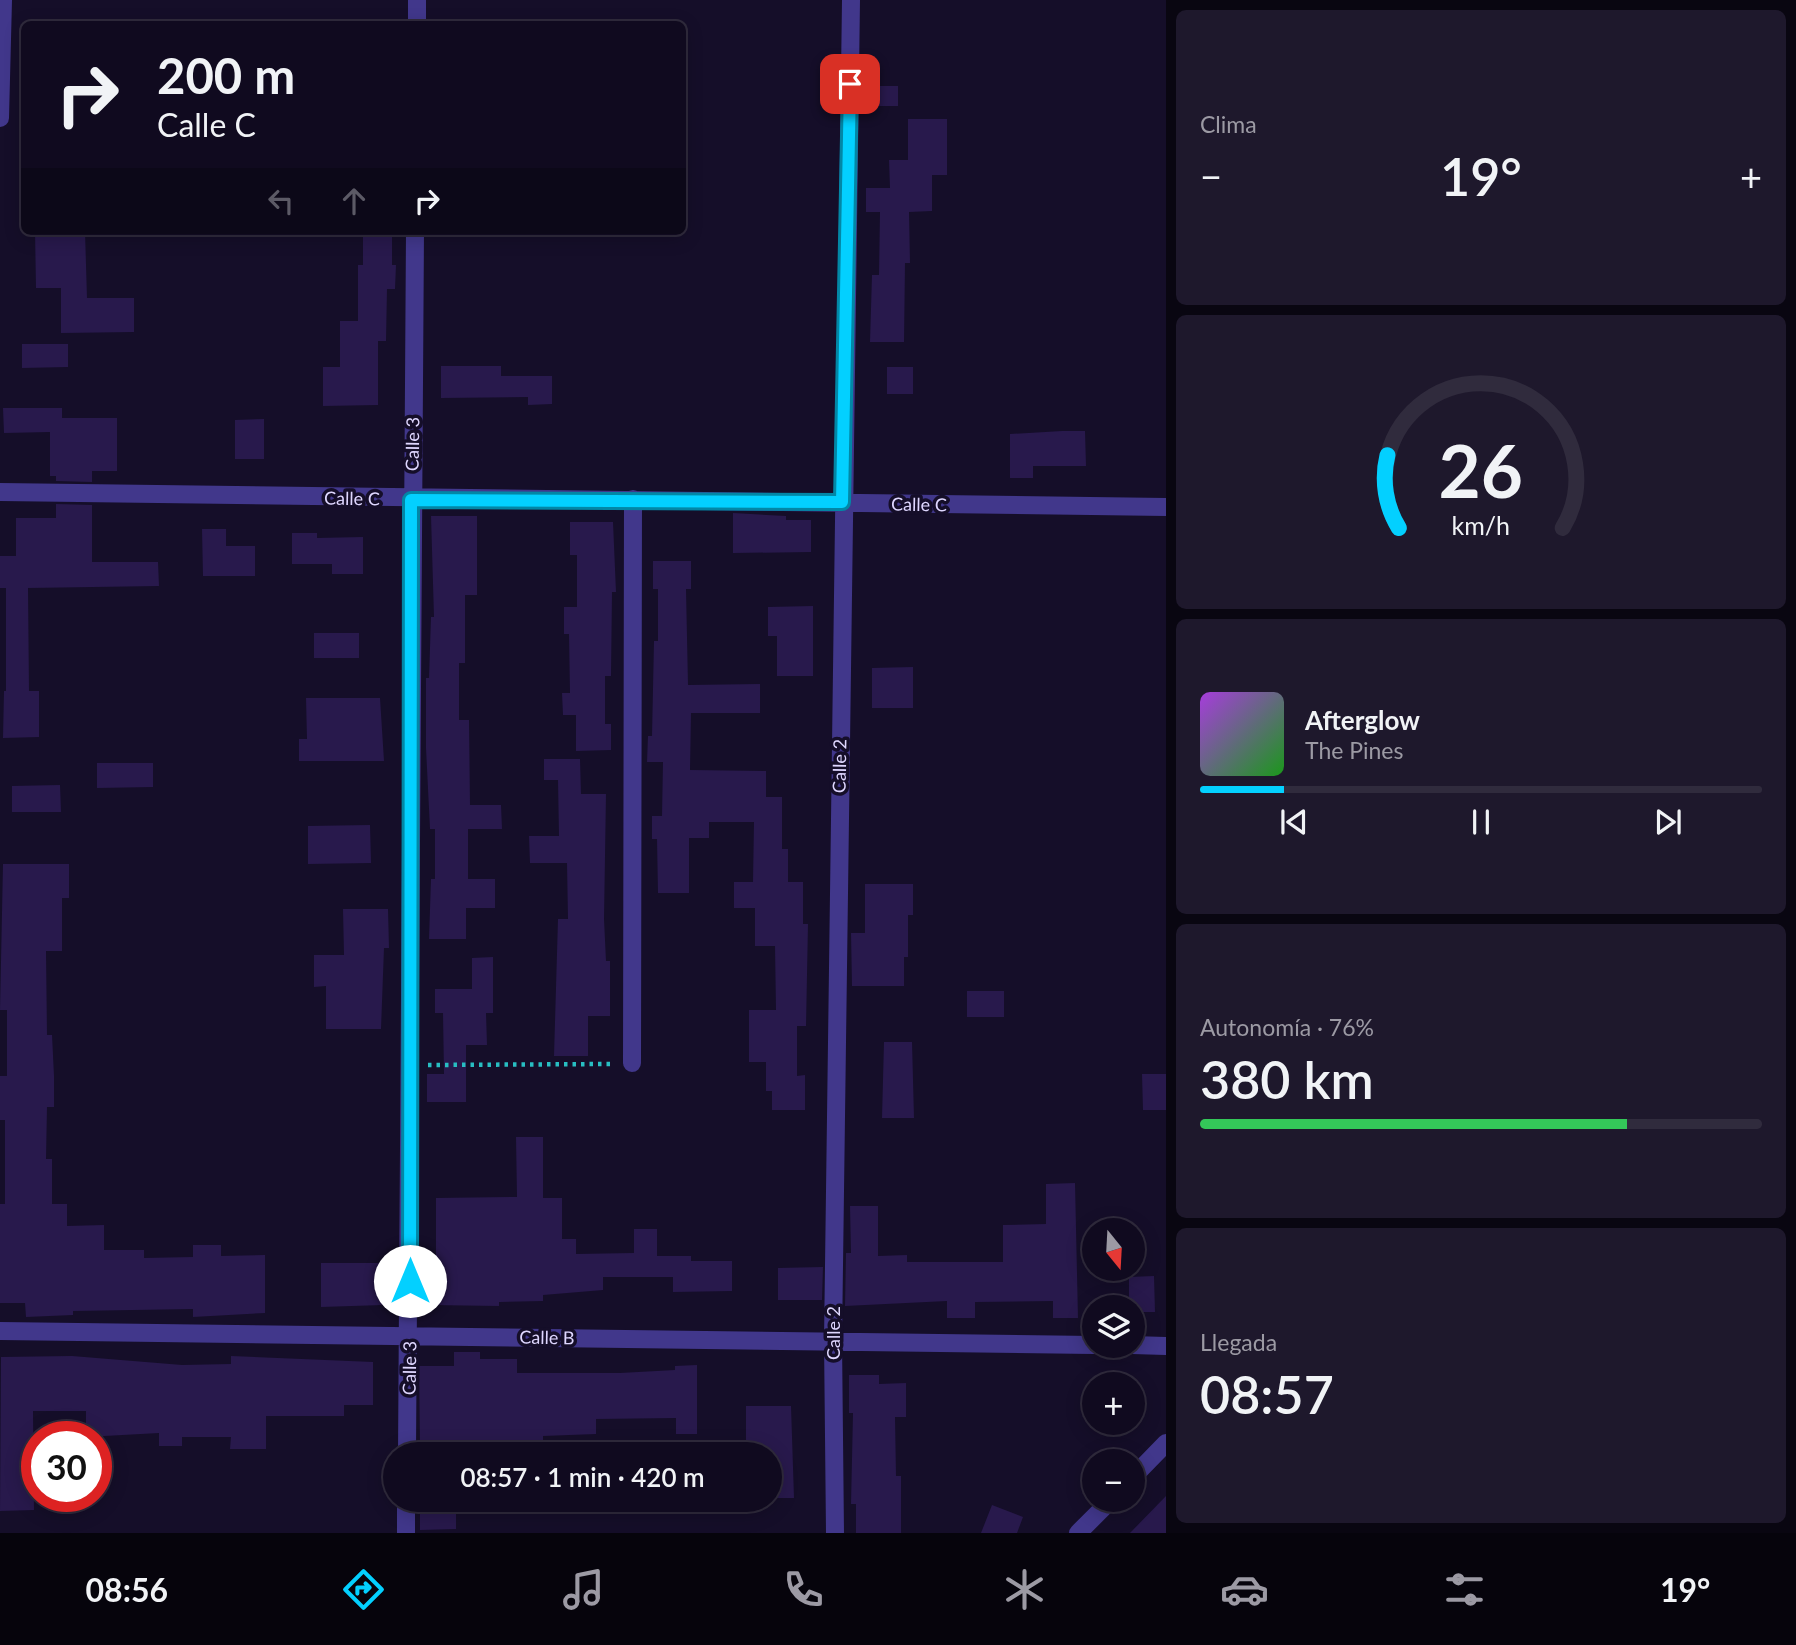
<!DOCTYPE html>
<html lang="es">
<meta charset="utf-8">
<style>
body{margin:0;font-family:Lato,sans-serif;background:#1e182c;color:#f1f3f6;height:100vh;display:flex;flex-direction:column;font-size:26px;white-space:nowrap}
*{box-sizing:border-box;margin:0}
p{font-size:23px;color:#9c9aa4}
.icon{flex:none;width:38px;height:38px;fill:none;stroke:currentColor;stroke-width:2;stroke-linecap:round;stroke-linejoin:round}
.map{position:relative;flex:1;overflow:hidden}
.sheet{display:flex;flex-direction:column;gap:10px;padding:10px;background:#090611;width:630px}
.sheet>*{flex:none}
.guide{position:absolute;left:21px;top:21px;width:665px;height:214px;border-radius:10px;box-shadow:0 4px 18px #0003,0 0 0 2px #302b3d;background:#100a1f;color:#f1f3f6;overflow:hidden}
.needle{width:46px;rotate:162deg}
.tools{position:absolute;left:1082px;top:1218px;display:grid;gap:14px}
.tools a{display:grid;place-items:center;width:63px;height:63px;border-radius:50%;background:#100a1f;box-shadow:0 4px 18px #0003,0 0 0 2px #302b3d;font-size:35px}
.speed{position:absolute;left:21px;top:1421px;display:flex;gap:14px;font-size:35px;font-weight:700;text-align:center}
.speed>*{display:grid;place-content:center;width:91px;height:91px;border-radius:50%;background:#100a1f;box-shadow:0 4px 18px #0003,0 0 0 2px #302b3d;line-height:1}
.speed .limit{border:10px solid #d22;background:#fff;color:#111}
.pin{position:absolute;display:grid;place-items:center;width:60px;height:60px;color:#fff;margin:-30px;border-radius:14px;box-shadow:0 4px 10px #0006}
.me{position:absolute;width:77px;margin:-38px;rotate:0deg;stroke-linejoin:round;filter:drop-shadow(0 0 5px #0008)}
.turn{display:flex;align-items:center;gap:24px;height:147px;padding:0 21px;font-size:32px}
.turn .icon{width:91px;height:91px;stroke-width:2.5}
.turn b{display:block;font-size:49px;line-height:60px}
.lanes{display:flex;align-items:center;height:66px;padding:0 21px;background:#0003;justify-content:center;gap:35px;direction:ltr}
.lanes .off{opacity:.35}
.big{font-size:52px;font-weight:600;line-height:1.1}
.sheet .tile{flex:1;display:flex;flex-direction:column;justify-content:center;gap:10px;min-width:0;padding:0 24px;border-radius:10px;background:#1e182c}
.sheet .dial{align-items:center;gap:0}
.dial svg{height:182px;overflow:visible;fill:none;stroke:#302b3d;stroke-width:7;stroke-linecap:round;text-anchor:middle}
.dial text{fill:#f1f3f6;stroke:none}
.song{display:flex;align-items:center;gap:21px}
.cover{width:84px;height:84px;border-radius:10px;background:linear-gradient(135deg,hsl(280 70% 55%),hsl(120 70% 35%))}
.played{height:7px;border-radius:4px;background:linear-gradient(90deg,#03d0ff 15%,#302b3d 15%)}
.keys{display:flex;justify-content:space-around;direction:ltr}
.heat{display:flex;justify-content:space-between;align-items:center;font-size:38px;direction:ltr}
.charge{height:10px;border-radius:5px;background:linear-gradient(90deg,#34c759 76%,#302b3d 0)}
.trip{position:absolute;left:383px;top:1442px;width:399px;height:70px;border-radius:35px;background:#100a1f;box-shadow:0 4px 18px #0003,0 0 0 2px #302b3d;font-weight:600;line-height:70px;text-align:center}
.tab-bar{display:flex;height:112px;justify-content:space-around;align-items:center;background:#06040c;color:#9c9aa4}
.tab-bar .icon{width:49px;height:49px}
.tab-bar .selected{color:#03d0ff}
.tab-bar b{font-size:32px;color:#f1f3f6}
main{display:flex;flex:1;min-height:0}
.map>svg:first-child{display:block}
</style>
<main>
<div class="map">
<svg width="1166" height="1533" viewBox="0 0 1166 1533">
<rect width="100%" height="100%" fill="#150e29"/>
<path fill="#28194c" d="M878,86H898V106H877Z
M908,119H947V175H932V211L909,212L910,263H905L904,342H870L872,275H879L880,212H866V188H890L889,160H908Z
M35,231H85L87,298H134V332L61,333V288H36Z
M363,231H392V265H396L395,289H387L386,341H378V405L323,406V367H340V321H358V265H363Z
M22,344H68V367L22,368Z
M441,366H501V376H552V404L528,405V397L441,398Z
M887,367H913V394H887Z
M3,408H62V418H117V471H92V482L56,481V476H50V432L4,433Z
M264,419V459H235V420Z
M1062,431H1085L1086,466H1033V478H1010V434Z
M56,504L92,505V562H158L159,586L28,588L29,691H39V737L3,738L4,691H6V588H0V556H16V518H56Z
M733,513L786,516V520H811V552L733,553Z
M431,516H477V595H465V663H459V720H469L470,805H501L502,829H468V879H495V908H466V939H429L431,879H435V829H430L426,748V678H429L431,617H434Z
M570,522H613L616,592H612L611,676H605V724H611V750L576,751V715H563L562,693H570L569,634H564V607H577V555H570Z
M202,529H226V546H255V576H203Z
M292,533H317V538L363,537V574H332V564H292Z
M653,561H691V589H686L688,685L760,684V713H691L690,770L766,771V797H782V849H788V882H803V924H808L806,1026H797V1076L805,1075V1110H772V1091H766V1062H749V1010H776L775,946H755V908H734V882H753L754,822H709V838H689V893H658L657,839H652V816H662L663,762H647L648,736H652L654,641H658V589H653Z
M813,606V676H777V636H768V607Z
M314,633H359V658H314Z
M913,667V708H872V668Z
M306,698H380L384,761H299V739H307Z
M544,759H580L581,794H606L604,919L606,961H610V1016H588V1056H554L558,919H568L567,863H530L529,836H559L558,780H544Z
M97,763H153V787L97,788Z
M60,785L61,812H12V786Z
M370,825L371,863L308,864V826Z
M3,864H69V898H62V951H46L47,1035H52L54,1076V1107H47L46,1159H52V1204H67V1226L104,1225V1250H144V1258L193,1257V1245H221V1256L265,1255V1313L193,1317V1309L73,1311V1315L26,1317L25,1303H0V1204H5V1120H0V1076H7V1010H0Z
M865,884H913V915H908V957H904V986H852L851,933H865Z
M343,909H388L389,948H384L381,1029H326V986L314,987V955H344Z
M493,957V1013H486L487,1045H466V1102H427V1074H444L443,1013H435V989H472V958Z
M967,991H1004V1017H967Z
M884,1042H912L914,1118H882Z
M1142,1074H1166V1110H1143Z
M516,1137H543V1198H562V1239H576V1254L634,1253V1229H657V1256H691V1261H732V1291L673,1292V1277H603V1290L543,1295V1301L499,1302V1306L430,1305V1258H436V1198L517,1197Z
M1075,1183L1078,1318H1053V1301L975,1302V1318H947V1301L845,1306L846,1253H851L850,1206H878V1256L907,1255V1262H1003V1225L1046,1224V1184Z
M321,1263H383V1305L321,1307Z
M823,1267L822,1300H778V1268Z
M1154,1276L1155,1312H1132V1307H1129V1277Z
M454,1352H480V1359H517V1373H620L675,1370V1366L697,1365V1434H676V1418L596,1419V1434L543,1436V1454H491V1447H420L419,1366H454Z
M72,1356L182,1365L231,1364V1356L373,1362V1405H344V1416H266V1449H230L231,1437H182V1446H159V1433L86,1437V1411H33L34,1510L0,1511L1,1357Z
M849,1375H879V1384L906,1383V1417H895L896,1476H901V1533H856V1504H851L853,1413H849Z
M746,1406H791L794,1498H770V1454H746Z
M1166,1496V1533H1130Z
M420,1500H456V1529L420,1530Z
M992,1505L1023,1517L1017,1533H981Z"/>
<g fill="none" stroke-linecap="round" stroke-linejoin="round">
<path stroke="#28bec2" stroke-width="4.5" stroke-dasharray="3.5 5" stroke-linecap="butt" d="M428,1065L612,1064"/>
<path stroke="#41378b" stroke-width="18" d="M417,24V0
M0,118L3,0
M0,492L1166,507
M632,1063L633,499
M0,1331L1094,1345
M1132,1345L1166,1346
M407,1454L415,231
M1132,1478L1166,1443
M406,1533V1500
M835,1533L833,1340L851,0
M1078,1533L1111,1500"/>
</g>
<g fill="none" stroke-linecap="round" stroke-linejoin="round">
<defs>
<path id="route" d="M410,1281L411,500L842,502L850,84"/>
</defs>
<use href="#route" stroke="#0287a6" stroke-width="18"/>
<use href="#route" stroke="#03d0ff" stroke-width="12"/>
</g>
<g text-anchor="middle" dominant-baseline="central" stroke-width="7" stroke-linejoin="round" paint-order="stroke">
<g font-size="18" fill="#dfd7ff" stroke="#150e29">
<text transform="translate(412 444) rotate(-89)">Calle 3</text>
<text transform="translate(352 498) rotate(1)">Calle C</text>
<text transform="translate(919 504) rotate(1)">Calle C</text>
<text transform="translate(839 766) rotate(-89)">Calle 2</text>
<text transform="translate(833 1333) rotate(-90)">Calle 2</text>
<text transform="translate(547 1337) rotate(1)">Calle B</text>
<text transform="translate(409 1368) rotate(-89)">Calle 3</text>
</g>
</g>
</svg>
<div class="tools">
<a><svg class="needle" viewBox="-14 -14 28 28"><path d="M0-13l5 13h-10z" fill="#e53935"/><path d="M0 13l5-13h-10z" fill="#9c9aa4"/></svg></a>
<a><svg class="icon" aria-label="layers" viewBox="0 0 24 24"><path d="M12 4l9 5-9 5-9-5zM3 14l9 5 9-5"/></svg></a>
<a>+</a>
<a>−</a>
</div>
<div class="speed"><div class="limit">30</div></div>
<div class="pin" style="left:850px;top:84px;background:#d93025"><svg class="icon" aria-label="arrive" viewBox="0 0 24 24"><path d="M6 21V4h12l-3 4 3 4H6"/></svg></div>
<svg class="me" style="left:410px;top:1281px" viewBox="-20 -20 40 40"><circle r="19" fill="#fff"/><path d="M0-13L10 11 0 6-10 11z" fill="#03d0ff"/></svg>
<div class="trip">08:57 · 1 min · 420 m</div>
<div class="guide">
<div class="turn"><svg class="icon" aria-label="right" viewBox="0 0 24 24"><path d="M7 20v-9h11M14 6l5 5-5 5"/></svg><div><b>200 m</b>Calle C</div></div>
<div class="lanes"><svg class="icon off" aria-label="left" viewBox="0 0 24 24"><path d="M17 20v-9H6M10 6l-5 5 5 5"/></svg><svg class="icon off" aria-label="ahead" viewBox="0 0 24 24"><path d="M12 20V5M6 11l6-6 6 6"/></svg><svg class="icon" aria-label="right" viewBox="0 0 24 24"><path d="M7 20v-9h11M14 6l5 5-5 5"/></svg></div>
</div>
</div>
<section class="sheet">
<div class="tile"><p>Clima</p>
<div class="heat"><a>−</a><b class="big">19°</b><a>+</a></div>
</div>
<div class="tile dial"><svg viewBox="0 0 100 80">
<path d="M14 69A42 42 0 1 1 86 69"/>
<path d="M14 69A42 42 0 0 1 9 37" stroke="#03d0ff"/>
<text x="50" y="56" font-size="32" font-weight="700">26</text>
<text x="50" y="72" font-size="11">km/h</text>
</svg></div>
<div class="tile">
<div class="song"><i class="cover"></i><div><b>Afterglow</b><p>The Pines</p></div></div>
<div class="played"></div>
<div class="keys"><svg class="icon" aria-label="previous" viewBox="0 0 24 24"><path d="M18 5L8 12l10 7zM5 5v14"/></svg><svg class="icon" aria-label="pause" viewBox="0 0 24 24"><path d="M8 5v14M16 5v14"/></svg><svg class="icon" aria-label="next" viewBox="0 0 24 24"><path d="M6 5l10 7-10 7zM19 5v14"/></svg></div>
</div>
<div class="tile"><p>Autonomía · 76%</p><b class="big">380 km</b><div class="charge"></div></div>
<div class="tile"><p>Llegada</p><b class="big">08:57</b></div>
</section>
</main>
<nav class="tab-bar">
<b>08:56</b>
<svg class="icon selected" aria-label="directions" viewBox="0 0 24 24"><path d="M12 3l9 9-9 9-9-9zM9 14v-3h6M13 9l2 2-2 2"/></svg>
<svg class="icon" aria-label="music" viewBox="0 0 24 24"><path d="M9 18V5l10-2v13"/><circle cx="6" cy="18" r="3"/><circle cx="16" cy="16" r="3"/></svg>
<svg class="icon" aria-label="phone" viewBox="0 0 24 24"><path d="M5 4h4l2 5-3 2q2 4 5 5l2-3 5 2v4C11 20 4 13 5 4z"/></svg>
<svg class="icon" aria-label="climate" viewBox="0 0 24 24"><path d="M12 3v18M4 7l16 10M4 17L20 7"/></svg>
<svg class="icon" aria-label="car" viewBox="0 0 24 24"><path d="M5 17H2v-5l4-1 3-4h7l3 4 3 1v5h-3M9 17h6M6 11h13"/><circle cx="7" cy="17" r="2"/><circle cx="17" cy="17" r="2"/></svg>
<svg class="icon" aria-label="filters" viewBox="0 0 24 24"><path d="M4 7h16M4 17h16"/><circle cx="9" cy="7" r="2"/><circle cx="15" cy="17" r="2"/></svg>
<b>19°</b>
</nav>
